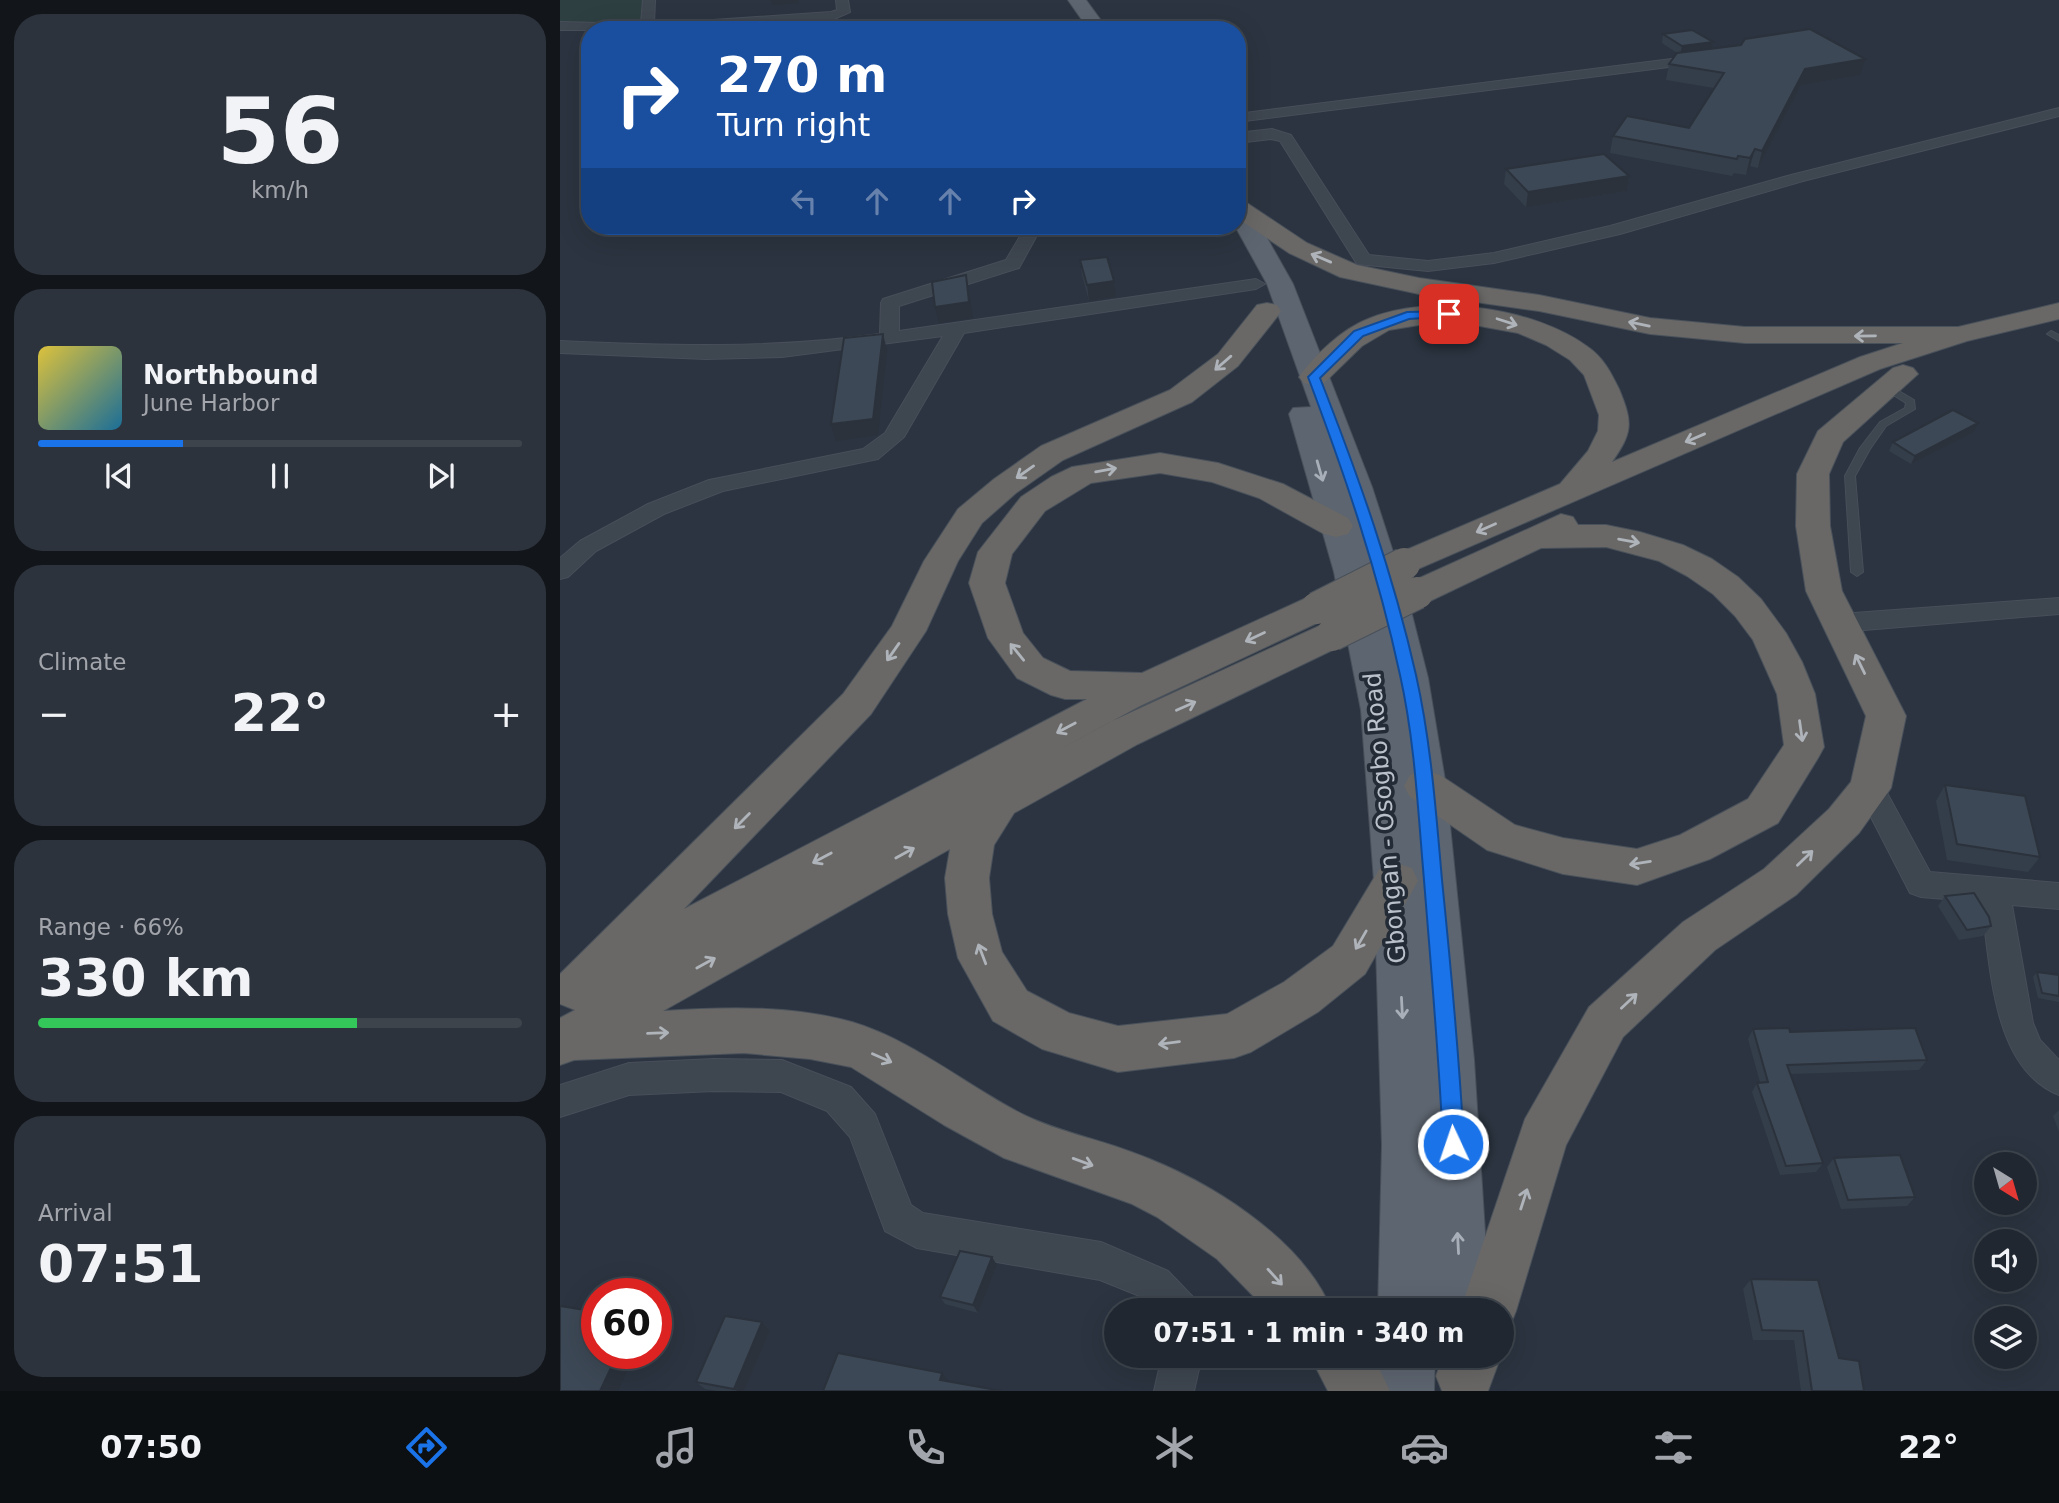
<!DOCTYPE html>
<meta charset="utf-8">
<style>
body{margin:0;font-family:"DejaVu Sans",sans-serif;background:#2d333c;color:#f1f3f6;height:100vh;display:flex;flex-direction:column;font-size:26px;white-space:nowrap}
*{box-sizing:border-box;margin:0}
p{font-size:23px;color:#a2a5ab}
.icon{flex:none;width:38px;height:38px;fill:none;stroke:currentColor;stroke-width:2;stroke-linecap:round;stroke-linejoin:round}
.map{position:relative;flex:1;overflow:hidden}
.side{display:flex;flex-direction:column;gap:14px;padding:14px;background:#12151a;width:560px}
.side>*{flex:none}
.hud{position:absolute;left:21px;top:21px;width:665px;height:214px;border-radius:28px;box-shadow:0 7px 28px #0002,0 0 0 2px #3d444c;background:#1a4fa0;color:#fff;overflow:hidden}
.needle{width:46px;rotate:143deg}
.buttons{position:absolute;left:1414px;top:1152px;display:grid;gap:14px}
.buttons a{display:grid;place-items:center;width:63px;height:63px;border-radius:50%;background:#202730;box-shadow:0 7px 28px #0002,0 0 0 2px #3d444c;font-size:35px}
.speed{position:absolute;left:21px;top:1278px;display:flex;gap:14px;font-size:35px;font-weight:700;text-align:center}
.speed>*{display:grid;place-content:center;width:91px;height:91px;border-radius:50%;background:#202730;box-shadow:0 7px 28px #0002,0 0 0 2px #3d444c;line-height:1}
.speed .limit{border:10px solid #d22;background:#fff;color:#111}
.pin{position:absolute;display:grid;place-items:center;width:60px;height:60px;color:#fff;margin:-30px;border-radius:14px;box-shadow:0 4px 10px #0006}
.me{position:absolute;width:77px;margin:-38px;rotate:357deg;stroke-linejoin:round;filter:drop-shadow(0 0 5px #0008)}
.turn{display:flex;align-items:center;gap:24px;height:147px;padding:0 21px;font-size:32px}
.turn .icon{width:91px;height:91px;stroke-width:2.5}
.turn b{display:block;font-size:49px;line-height:60px}
.lanes{display:flex;align-items:center;height:66px;padding:0 21px;background:#0003;justify-content:center;gap:35px;direction:ltr}
.lanes .off{opacity:.35}
.big{font-size:52px;font-weight:700;line-height:1.1}
.side .widget{flex:1;display:flex;flex-direction:column;justify-content:center;gap:10px;min-width:0;padding:0 24px;border-radius:28px;background:#2d333c}
.side .dial{align-items:center;gap:0}
.dial b{font-size:91px;line-height:1}
.song{display:flex;align-items:center;gap:21px}
.cover{width:84px;height:84px;border-radius:10px;background:linear-gradient(135deg,hsl(50 70% 55%),hsl(200 70% 35%))}
.played{height:7px;border-radius:4px;background:linear-gradient(90deg,#1a73e8 30%,#3d444c 30%)}
.keys{display:flex;justify-content:space-around;direction:ltr}
.heat{display:flex;justify-content:space-between;align-items:center;font-size:38px;direction:ltr}
.charge{height:10px;border-radius:5px;background:linear-gradient(90deg,#34c759 66%,#3d444c 0)}
.trip{position:absolute;left:544px;top:1298px;width:410px;height:70px;border-radius:35px;background:#202730;box-shadow:0 7px 28px #0002,0 0 0 2px #3d444c;font-weight:700;line-height:70px;text-align:center}
.menu{display:flex;height:112px;justify-content:space-around;align-items:center;background:#0d1013;color:#a2a5ab}
.menu .icon{width:49px;height:49px}
.menu .current{color:#1a73e8}
.menu b{font-size:32px;color:#f1f3f6}
main{display:flex;flex:1;min-height:0}
.map>svg:first-child{display:block}
</style>
<main>
<section class="side">
<div class="widget dial"><b>56</b><p>km/h</p></div>
<div class="widget">
<div class="song"><i class="cover"></i><div><b>Northbound</b><p>June Harbor</p></div></div>
<div class="played"></div>
<div class="keys"><svg class="icon" aria-label="previous" viewBox="0 0 24 24"><path d="M18 5L8 12l10 7zM5 5v14"/></svg><svg class="icon" aria-label="pause" viewBox="0 0 24 24"><path d="M8 5v14M16 5v14"/></svg><svg class="icon" aria-label="next" viewBox="0 0 24 24"><path d="M6 5l10 7-10 7zM19 5v14"/></svg></div>
</div>
<div class="widget"><p>Climate</p>
<div class="heat"><a>−</a><b class="big">22°</b><a>+</a></div>
</div>
<div class="widget"><p>Range · 66%</p><b class="big">330 km</b><div class="charge"></div></div>
<div class="widget"><p>Arrival</p><b class="big">07:51</b></div>
</section>
<div class="map">
<svg width="1499" height="1391" viewBox="0 0 1499 1391">
<rect width="100%" height="100%" fill="#2b3440"/>
<path fill="#2d3f41" d="M0,0H93L94,23L56,29L0,25Z"/>
<g fill="none" stroke-linecap="round" stroke-linejoin="round">
<defs>
<path id="service" d="M1491,331L1499,335V341L1487,334Z
M1327,384L1354,400L1355,409L1326,426L1310,449L1295,476L1303,572L1297,576L1291,572L1285,476L1300,448L1320,422L1345,408L1346,403L1324,389L1322,387Z"/>
<path id="minor" d="M83,0H95L94,24L271,12L277,10L276,0H288L290,12L272,20L118,30H0V22L81,24Z
M1143,55L1148,56V62L677,122V114Z
M1499,108V116L1243,181L1060,234L934,263L868,271L797,264L720,141L711,139L677,143V133L712,129L731,135L809,255L868,261L934,253L1050,226L1231,175Z
M466,226H482L459,268L339,306V331L696,279L705,284L696,289L404,333L344,437L318,459L163,491L104,514L36,551L8,577L0,579V558L20,541L88,504L149,480L303,449L325,433L383,336L222,357L146,359L0,353V341C109,346 211,349 320,334L321,303L323,299L446,260Z
M1499,598V614L1280,632L1271,629L1268,623L1271,617L1280,614Z
M1310,777L1320,780L1370,872L1499,883V909L1452,905L1473,1023L1480,1040L1499,1060V1095C1431,1068 1431,964 1421,902L1361,897L1350,893L1296,788L1300,780Z
M154,1059L222,1060L291,1087L315,1114L351,1205L363,1213L541,1242L608,1271L633,1297L638,1311H593L582,1297L540,1280L357,1248L325,1231L290,1137L267,1111L221,1092L154,1091L69,1095L0,1117V1085L69,1063Z
M602,1356H642L634,1391H594Z"/>
<path id="primary" d="M508,0H526L548,30H529Z
M677,199L686,201L689,206L733,284L812,487L847,595L868,678L886,786L914,1060L930,1311H818L822,1145L814,881L801,710L774,572L729,414L733,408L751,407L707,284L675,226Z
M817,1356H875L874,1391H816Z"/>
<path id="trunk" d="M677,201L687,203L747,243L797,265L859,278L979,295L1090,318L1185,327H1398L1499,303V319L1407,341L1320,369L844,575L832,572L827,564L832,556L1000,484L1028,451L1038,431L1039,415L1024,375L1010,360L986,345L958,333L903,323H871L829,330L802,346L764,383L754,386L744,383L739,377C755,355 782,329 808,319C870,293 974,307 1028,347C1044,358 1051,373 1059,389C1073,423 1073,432 1052,462L1300,357L1343,343H1185L1090,334L979,311L859,294L780,277L729,253L677,218Z
M707,303L717,305L721,311L717,317L678,366L632,402L503,460L456,493L422,523L398,561L366,631L311,714L124,909L527,699H505L491,695L457,678L428,638L409,583L418,552L461,497L491,477L512,467L600,453L658,463L723,484L788,518L793,526L788,534L776,537L764,534L699,498L652,482L600,473L531,483L485,511L452,554L445,583L463,633L483,658L510,671L582,673L744,599L757,596L770,599L775,608L770,617L580,706L489,755L550,722L759,626L772,622L785,626L790,635L785,644L578,744L454,813L434,845L429,878L432,914L442,952L467,991L509,1013L558,1026L667,1014L724,982L773,946L820,868L836,863L852,868L858,881L805,974L758,1012L691,1052L674,1058L558,1072L482,1049L433,1021L398,958L388,914L385,878L390,849L103,1011C164,1007 232,1005 292,1022C353,1040 407,1086 464,1115C499,1132 538,1139 574,1153C646,1179 742,1237 772,1311H708L657,1259L597,1217L572,1204L444,1158L384,1125L291,1067L250,1059L184,1053L14,1060L0,1065V1018L15,1010L0,1004V974L283,694L332,626L364,561L398,509L434,479L481,446L610,390L658,354L697,305Z
M1343,365L1353,368L1358,374L1283,442L1269,474L1270,526L1282,591L1346,716L1331,788L1299,833L1236,895L1155,950L1063,1037L1006,1145L956,1311L948,1331L942,1334V1311H900L965,1119L1029,1007L1123,922L1204,869L1269,809L1291,782L1306,716L1246,591L1236,526L1237,474L1258,431L1333,368Z
M1001,514L1013,517L1018,525H1046L1080,532L1123,545L1152,559L1178,577L1201,599L1226,633L1242,662L1255,694L1264,747L1258,758L1218,823L1150,859L1077,885L1003,874L927,850L850,797L844,786L850,775L865,770L880,775L955,825L1003,838L1077,849L1120,835L1188,799L1224,745L1217,694L1193,640L1175,616L1153,594L1127,576L1099,561L1046,547L981,548L870,601L857,605L844,601L839,593L844,585Z
M750,1356H813L830,1391H768Z
M883,1356H941L928,1391H882L876,1376Z"/>
</defs>
<use href="#service" stroke="#484f5a" stroke-width="2"/>
<use href="#minor" stroke="#484f5a" stroke-width="2"/>
<use href="#primary" stroke="#484f5a" stroke-width="2"/>
<use href="#trunk" stroke="#49515b" stroke-width="2"/>
<use href="#service" fill="#3e4650" fill-rule="evenodd"/>
<use href="#minor" fill="#3e4650" fill-rule="evenodd"/>
<use href="#primary" fill="#5d6570" fill-rule="evenodd"/>
<use href="#trunk" fill="#696866" fill-rule="evenodd"/>
<defs>
<path id="trunk-bridge" d="M757,608L844,564
M772,635L857,593"/>
</defs>
<use href="#trunk-bridge" stroke="#49515b" stroke-width="34" stroke-linecap="butt"/>
<use href="#trunk-bridge" stroke="#696866" stroke-width="32"/>
</g>
<path fill="#343e4a" d="M1103,34L1153,42L1151,49L1300,75L1241,85L1198,168L1190,166L1186,175L1174,173L1172,176L1050,153L1053,136L1129,128L1154,88L1106,80L1109,64L1117,53L1102,43Z
M946,169L1069,176L1067,191L966,207L944,184Z
M520,260L554,281L556,297L529,301L522,275Z
M1418,423L1414,432L1351,464L1329,451L1333,442Z
M1385,785L1480,857L1468,872L1387,860L1376,801Z
M1385,896L1431,926L1423,936L1399,940L1378,906Z
M1477,972L1499,975V1002L1478,998L1473,977Z
M1193,1029L1230,1032L1367,1060L1359,1070L1230,1074L1263,1163L1256,1172L1220,1175L1192,1092L1197,1083L1200,1082L1188,1039Z
M1499,1110V1132L1493,1116Z
M1274,1158L1355,1197L1347,1206L1281,1209L1267,1167Z
M437,1265L418,1313L385,1304L380,1297Z
M1191,1279L1279,1358L1304,1391H1241L1234,1340H1193L1183,1289Z
M202,1322L210,1330L184,1391H157L145,1389L136,1382Z"/>
<path fill="#2b323c" d="M211,0H238L239,3L213,5Z
M1153,42L1151,51L1120,55L1122,46Z
M1305,59L1300,75L1241,85L1198,168L1202,151L1245,69Z
M1195,149L1190,166L1186,175L1190,158Z
M1069,176L1067,191L966,207L968,192Z
M406,275L413,318L379,323L375,307Z
M554,281L556,297L529,301L527,285Z
M323,334L327,350L318,435L276,441L271,424Z
M1418,423L1414,432L1351,464L1355,456Z
M432,1257L437,1265L418,1313L413,1305Z
M202,1322L210,1330L184,1391H177L174,1389Z
M58,1353H75L58,1391H40Z
M382,1373L390,1383L380,1380Z"/>
<path fill="#3d4856" stroke="#2b323c" stroke-width="2" d="M1250,29L1305,59L1245,69L1202,151L1195,149L1190,158L1178,156L1177,159L1053,136L1067,116L1129,128L1164,73L1109,64L1117,53L1181,45L1185,39Z
M1132,30L1153,42L1122,46L1103,34Z
M1044,154L1069,176L968,192L946,169Z
M547,257L554,281L527,285L520,260Z
M406,275L409,302L375,307L372,282Z
M323,334L313,419L271,424L284,338Z
M1393,410L1418,423L1355,456L1333,442Z
M1385,785L1465,796L1480,857L1397,844Z
M1414,893L1429,917L1431,926L1407,930L1385,896Z
M1477,972L1499,975V996L1482,993Z
M1229,1028L1230,1032L1355,1028L1367,1060L1227,1065L1263,1163L1226,1166L1197,1083L1208,1082L1193,1029Z
M1340,1155L1355,1197L1288,1200L1274,1158Z
M400,1251L432,1257L413,1305L380,1297Z
M1191,1279L1258,1280L1279,1358L1299,1361L1304,1391H1252L1243,1331L1202,1330Z
M0,1306L37,1312V1353H58L40,1391H0Z
M165,1316L202,1322L174,1389L136,1382Z
M278,1353L382,1373L380,1380L442,1391H263Z"/>
<defs><path id="oneway-shaft" d="M-6 0H5M1.5-3L5.5 0L1.5 3" fill="none" stroke-width="1.6" stroke-linecap="round" stroke-linejoin="round" transform="scale(1.75)"/></defs>
<g stroke="#afb4bb">
<use href="#oneway-shaft" transform="translate(761 258) rotate(-157)"/>
<use href="#oneway-shaft" transform="translate(947 322) rotate(18)"/>
<use href="#oneway-shaft" transform="translate(1079 324) rotate(-168)"/>
<use href="#oneway-shaft" transform="translate(1305 336) rotate(179)"/>
<use href="#oneway-shaft" transform="translate(663 363) rotate(139)"/>
<use href="#oneway-shaft" transform="translate(1135 438) rotate(157)"/>
<use href="#oneway-shaft" transform="translate(546 470) rotate(-10)"/>
<use href="#oneway-shaft" transform="translate(465 472) rotate(145)"/>
<use href="#oneway-shaft" transform="translate(926 528) rotate(156)"/>
<use href="#oneway-shaft" transform="translate(1069 541) rotate(10)"/>
<use href="#oneway-shaft" transform="translate(695 637) rotate(155)"/>
<use href="#oneway-shaft" transform="translate(333 652) rotate(125)"/>
<use href="#oneway-shaft" transform="translate(457 652) rotate(-129)"/>
<use href="#oneway-shaft" transform="translate(1300 664) rotate(-116)"/>
<use href="#oneway-shaft" transform="translate(626 706) rotate(-24)"/>
<use href="#oneway-shaft" transform="translate(506 728) rotate(152)"/>
<use href="#oneway-shaft" transform="translate(1241 731) rotate(82)"/>
<use href="#oneway-shaft" transform="translate(182 821) rotate(135)"/>
<use href="#oneway-shaft" transform="translate(345 853) rotate(-29)"/>
<use href="#oneway-shaft" transform="translate(262 858) rotate(152)"/>
<use href="#oneway-shaft" transform="translate(1245 858) rotate(-44)"/>
<use href="#oneway-shaft" transform="translate(1080 863) rotate(171)"/>
<use href="#oneway-shaft" transform="translate(801 940) rotate(120)"/>
<use href="#oneway-shaft" transform="translate(422 954) rotate(-111)"/>
<use href="#oneway-shaft" transform="translate(146 963) rotate(-29)"/>
<use href="#oneway-shaft" transform="translate(1069 1001) rotate(-43)"/>
<use href="#oneway-shaft" transform="translate(98 1033) rotate(-2)"/>
<use href="#oneway-shaft" transform="translate(609 1043) rotate(173)"/>
<use href="#oneway-shaft" transform="translate(322 1058) rotate(24)"/>
<use href="#oneway-shaft" transform="translate(523 1162) rotate(20)"/>
<use href="#oneway-shaft" transform="translate(964 1199) rotate(-72)"/>
<use href="#oneway-shaft" transform="translate(715 1277) rotate(48)"/>
</g>
<g stroke="#a8afb8">
<use href="#oneway-shaft" transform="translate(760 471) rotate(74)"/>
<use href="#oneway-shaft" transform="translate(842 1008) rotate(87)"/>
<use href="#oneway-shaft" transform="translate(898 1243) rotate(-93)"/>
</g>
<path fill="#1a73e8" stroke="#114b97" stroke-width="2" d="M889,311L893,312V316L849,319L803,336L760,378C798,475 833,573 856,675C871,742 876,812 882,880C891,968 899,1056 904,1144L901,1151L893,1154L886,1151L883,1144C879,1056 871,968 864,880C858,812 855,742 840,675C818,572 785,475 748,377L794,331L847,312Z"/>
<g text-anchor="middle" dominant-baseline="central" stroke-width="7" stroke-linejoin="round" paint-order="stroke">
<g font-size="24" fill="#bbc1ca" stroke="#232b36">
<text transform="translate(825 818) rotate(-95)">Gbongan - Osogbo Road</text>
</g>
</g>
</svg>
<div class="buttons">
<a><svg class="needle" viewBox="-14 -14 28 28"><path d="M0-13l5 13h-10z" fill="#e53935"/><path d="M0 13l5-13h-10z" fill="#a2a5ab"/></svg></a>
<a><svg class="icon" aria-label="sound" viewBox="0 0 24 24"><path d="M4 9h4l5-4v14l-5-4H4zM17 9q2 3 0 6"/></svg></a>
<a><svg class="icon" aria-label="layers" viewBox="0 0 24 24"><path d="M12 4l9 5-9 5-9-5zM3 14l9 5 9-5"/></svg></a>
</div>
<div class="speed"><div class="limit">60</div></div>
<div class="pin" style="left:889px;top:314px;background:#d93025"><svg class="icon" aria-label="arrive" viewBox="0 0 24 24"><path d="M6 21V4h12l-3 4 3 4H6"/></svg></div>
<svg class="me" style="left:893px;top:1144px" viewBox="-20 -20 40 40"><circle r="17" fill="#1a73e8" stroke="#fff" stroke-width="3"/><path d="M0-11L8 9 0 5-8 9z" fill="#fff"/></svg>
<div class="trip">07:51 · 1 min · 340 m</div>
<div class="hud">
<div class="turn"><svg class="icon" aria-label="right" viewBox="0 0 24 24"><path d="M7 20v-9h11M14 6l5 5-5 5"/></svg><div><b>270 m</b>Turn right</div></div>
<div class="lanes"><svg class="icon off" aria-label="left" viewBox="0 0 24 24"><path d="M17 20v-9H6M10 6l-5 5 5 5"/></svg><svg class="icon off" aria-label="ahead" viewBox="0 0 24 24"><path d="M12 20V5M6 11l6-6 6 6"/></svg><svg class="icon off" aria-label="ahead" viewBox="0 0 24 24"><path d="M12 20V5M6 11l6-6 6 6"/></svg><svg class="icon" aria-label="right" viewBox="0 0 24 24"><path d="M7 20v-9h11M14 6l5 5-5 5"/></svg></div>
</div>
</div>
</main>
<nav class="menu">
<b>07:50</b>
<svg class="icon current" aria-label="directions" viewBox="0 0 24 24"><path d="M12 3l9 9-9 9-9-9zM9 14v-3h6M13 9l2 2-2 2"/></svg>
<svg class="icon" aria-label="music" viewBox="0 0 24 24"><path d="M9 18V5l10-2v13"/><circle cx="6" cy="18" r="3"/><circle cx="16" cy="16" r="3"/></svg>
<svg class="icon" aria-label="phone" viewBox="0 0 24 24"><path d="M5 4h4l2 5-3 2q2 4 5 5l2-3 5 2v4C11 20 4 13 5 4z"/></svg>
<svg class="icon" aria-label="climate" viewBox="0 0 24 24"><path d="M12 3v18M4 7l16 10M4 17L20 7"/></svg>
<svg class="icon" aria-label="car" viewBox="0 0 24 24"><path d="M5 17H2v-5l4-1 3-4h7l3 4 3 1v5h-3M9 17h6M6 11h13"/><circle cx="7" cy="17" r="2"/><circle cx="17" cy="17" r="2"/></svg>
<svg class="icon" aria-label="filters" viewBox="0 0 24 24"><path d="M4 7h16M4 17h16"/><circle cx="9" cy="7" r="2"/><circle cx="15" cy="17" r="2"/></svg>
<b>22°</b>
</nav>
